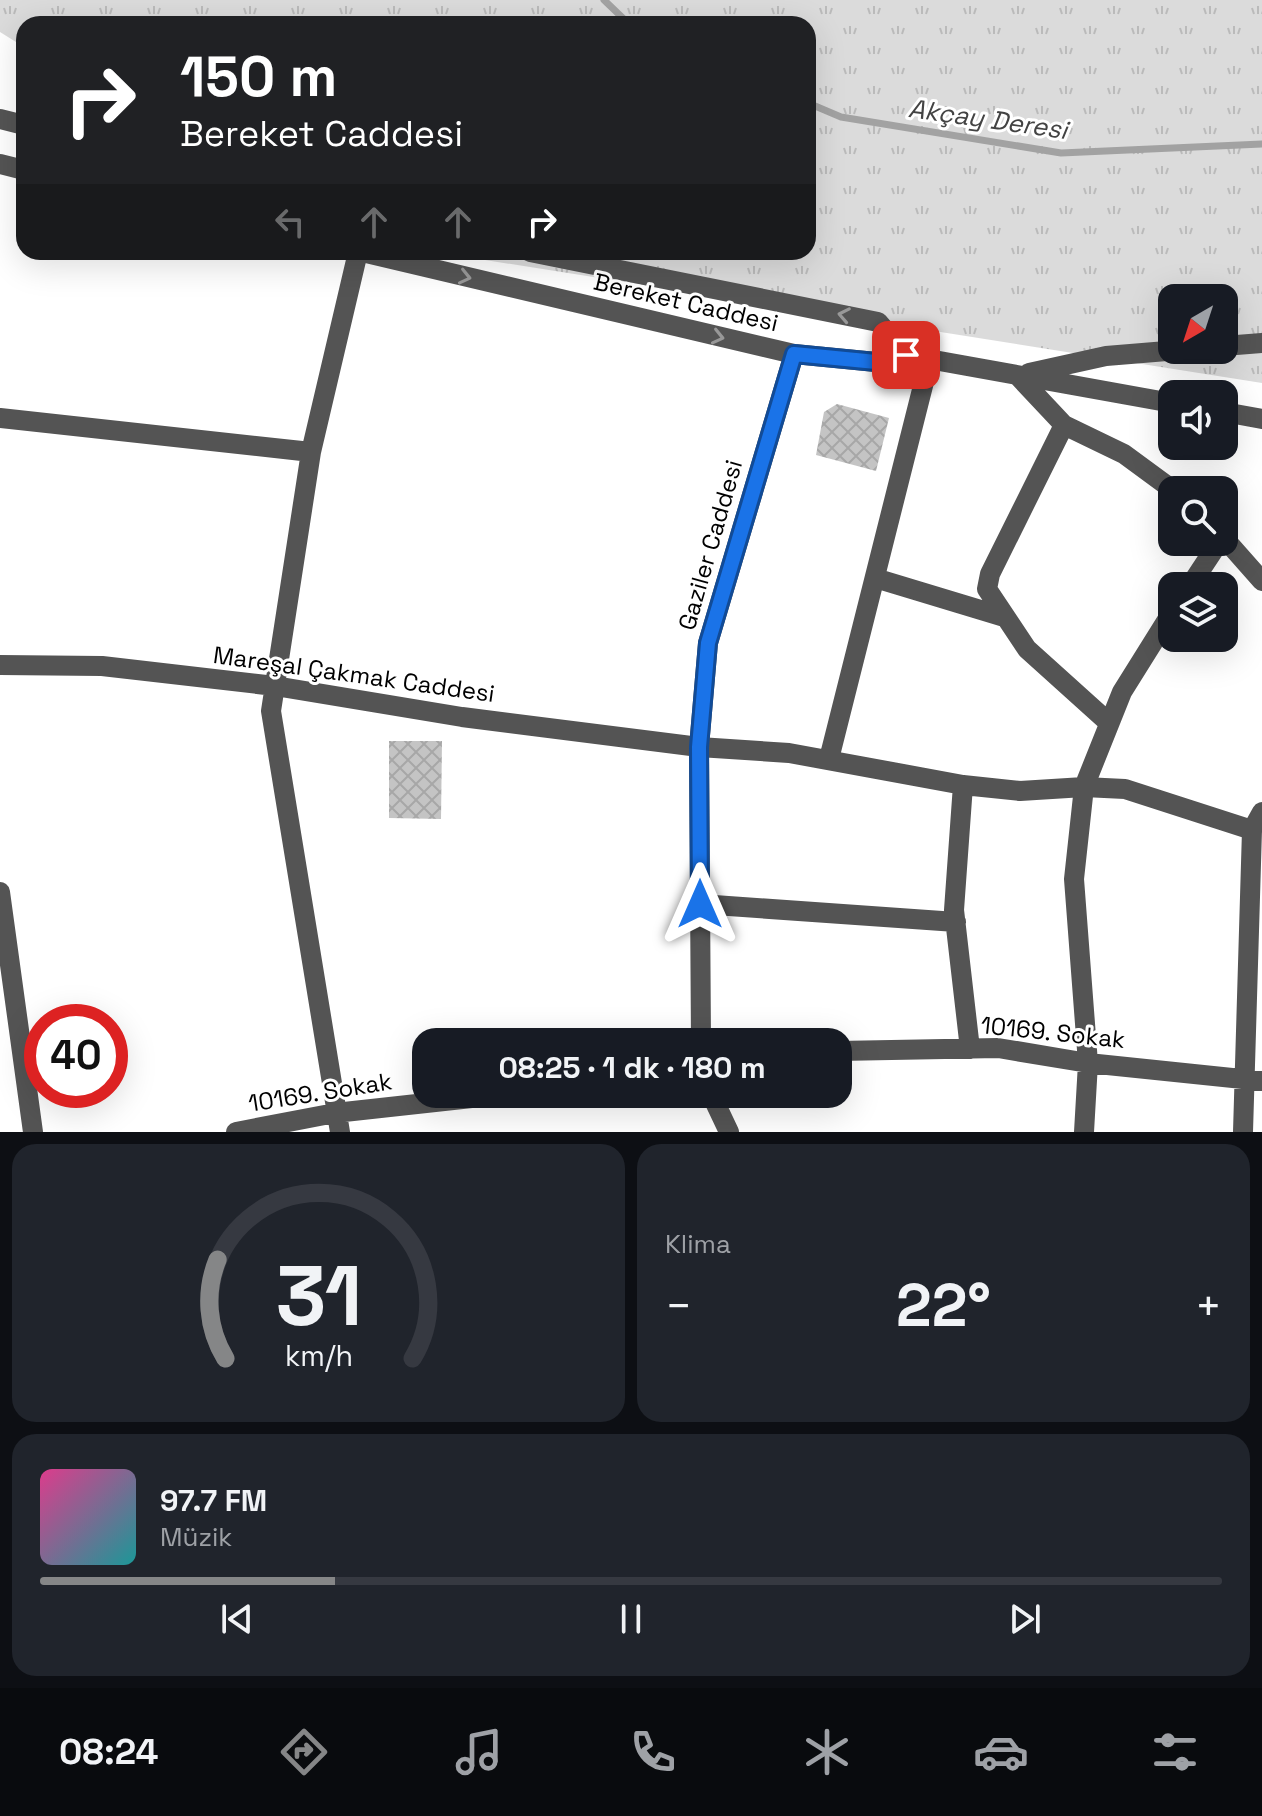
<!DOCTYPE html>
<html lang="tr">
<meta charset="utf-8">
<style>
body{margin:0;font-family:"Space Grotesk",sans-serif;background:#20242c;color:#f1f3f6;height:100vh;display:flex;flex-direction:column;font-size:30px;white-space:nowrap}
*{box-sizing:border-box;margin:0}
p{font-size:26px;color:#9ea1a6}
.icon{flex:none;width:44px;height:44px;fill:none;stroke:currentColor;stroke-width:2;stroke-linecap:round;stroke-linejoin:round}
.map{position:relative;height:1132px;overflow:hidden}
.details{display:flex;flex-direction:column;gap:12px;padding:12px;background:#0d0f14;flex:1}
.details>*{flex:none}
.banner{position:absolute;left:16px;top:16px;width:800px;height:244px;border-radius:24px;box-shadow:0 8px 32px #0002;background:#202124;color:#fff;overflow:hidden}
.needle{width:52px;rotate:219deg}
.fabs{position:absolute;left:1158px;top:284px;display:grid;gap:16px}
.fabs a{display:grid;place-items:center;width:80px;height:80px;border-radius:16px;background:#171b24;box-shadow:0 8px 32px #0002;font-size:40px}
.speed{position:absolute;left:24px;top:1004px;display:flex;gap:16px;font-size:40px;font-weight:700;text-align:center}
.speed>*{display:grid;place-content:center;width:104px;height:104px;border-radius:50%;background:#171b24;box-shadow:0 8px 32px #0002;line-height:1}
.speed .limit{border:12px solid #d22;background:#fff;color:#111}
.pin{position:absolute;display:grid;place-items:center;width:68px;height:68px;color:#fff;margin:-34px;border-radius:16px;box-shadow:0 4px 12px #0006}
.me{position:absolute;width:88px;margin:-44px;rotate:0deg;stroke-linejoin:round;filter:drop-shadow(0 0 6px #0008)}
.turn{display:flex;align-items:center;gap:28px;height:168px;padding:0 32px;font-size:36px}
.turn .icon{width:104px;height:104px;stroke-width:2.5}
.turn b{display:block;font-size:56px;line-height:68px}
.lanes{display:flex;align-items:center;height:76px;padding:0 32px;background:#0003;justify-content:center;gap:40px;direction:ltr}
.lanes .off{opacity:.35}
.big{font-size:60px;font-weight:600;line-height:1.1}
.details .card{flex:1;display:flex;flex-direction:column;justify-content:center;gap:12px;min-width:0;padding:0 28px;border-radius:24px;background:#20242c}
.details .dial{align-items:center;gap:0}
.dial svg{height:208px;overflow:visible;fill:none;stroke:#363941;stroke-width:7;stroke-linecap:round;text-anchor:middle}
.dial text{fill:#f1f3f6;stroke:none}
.song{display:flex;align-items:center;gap:24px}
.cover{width:96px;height:96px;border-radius:12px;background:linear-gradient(135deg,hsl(330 70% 55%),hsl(180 70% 35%))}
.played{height:8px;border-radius:4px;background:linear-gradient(90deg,#858687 25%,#363941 25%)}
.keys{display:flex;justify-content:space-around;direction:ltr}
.heat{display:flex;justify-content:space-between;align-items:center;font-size:44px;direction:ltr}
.details .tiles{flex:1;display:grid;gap:12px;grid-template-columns:1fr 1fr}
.card:last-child{grid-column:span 2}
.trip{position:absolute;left:412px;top:1028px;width:440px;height:80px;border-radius:24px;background:#171b24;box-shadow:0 8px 32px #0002;font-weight:600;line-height:80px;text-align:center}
.tabs{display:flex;height:128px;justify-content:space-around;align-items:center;background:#090b0e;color:#9ea1a6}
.tabs .icon{width:56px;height:56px}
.tabs .active{color:#858687}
.tabs b{font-size:36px;color:#f1f3f6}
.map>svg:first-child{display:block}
</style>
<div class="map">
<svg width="1262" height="1132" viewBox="0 0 1262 1132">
<defs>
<pattern id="grass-tufts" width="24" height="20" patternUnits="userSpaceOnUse" patternTransform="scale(2)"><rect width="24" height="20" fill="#dbdbdb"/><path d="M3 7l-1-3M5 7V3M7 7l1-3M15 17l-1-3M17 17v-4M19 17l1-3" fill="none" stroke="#bababa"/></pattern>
<pattern id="building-cross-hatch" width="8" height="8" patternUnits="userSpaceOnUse" patternTransform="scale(2)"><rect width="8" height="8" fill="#c4c4c4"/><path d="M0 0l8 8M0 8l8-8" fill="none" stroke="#a7a7a7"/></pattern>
</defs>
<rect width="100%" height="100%" fill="#fff"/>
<path fill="url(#grass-tufts)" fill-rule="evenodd" d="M0,0H1262V383L435,252H808V24H24V47L0,32ZM1172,298H1224V350H1172Z"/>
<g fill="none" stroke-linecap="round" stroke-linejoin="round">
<path stroke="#a2a2a2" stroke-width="7" d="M604,0L629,24
M808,103L841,117L1061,153L1262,144"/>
</g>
<path fill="url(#building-cross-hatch)" d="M837,404L889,418L876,471L816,455L824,412Z
M389,741H442L441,819L389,818Z"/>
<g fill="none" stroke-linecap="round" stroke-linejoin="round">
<path stroke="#545454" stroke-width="20" d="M0,119L24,125
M0,164L24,170
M362,252L794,354L876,362L906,355L1172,403
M530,252L878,322L906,355
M1224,346L1262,343
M1029,373L1106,356L1179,350
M1018,376L1064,425L1124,454L1173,490
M1224,412L1262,419
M0,418L311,452
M1064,425L990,574L987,589L1027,649L1108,722
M1224,538L1262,581
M875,578L1004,617
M1190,586L1219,542
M0,665L102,666L275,686L462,717L699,747L789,753L963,785L1020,791L1084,787L1122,692L1172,612
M829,759L930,358
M963,785L954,910L970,1049
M0,892L33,1132
M700,904L956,922
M701,1042L699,747L708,643L794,354
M838,1051L998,1048L1088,1063L1262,1081
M711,1094L729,1132
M236,1132L335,1113L508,1094
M340,1132L271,711L311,452L358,252
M1084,1132L1088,1063L1074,879L1084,787L1125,789L1252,830
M1243,1132L1252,830L1262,812"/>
</g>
<defs><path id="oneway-chevron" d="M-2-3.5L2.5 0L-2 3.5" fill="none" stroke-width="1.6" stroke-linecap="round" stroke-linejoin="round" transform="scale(2)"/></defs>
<g stroke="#989898">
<use href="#oneway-chevron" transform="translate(465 277) rotate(13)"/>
<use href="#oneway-chevron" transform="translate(844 315) rotate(-169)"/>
<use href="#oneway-chevron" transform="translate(718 337) rotate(13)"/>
</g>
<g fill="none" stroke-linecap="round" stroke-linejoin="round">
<defs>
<path id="route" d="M700,904L699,747L708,643L794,354L876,362L906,355"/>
</defs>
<use href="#route" stroke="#114b97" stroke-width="20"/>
<use href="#route" stroke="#1a73e8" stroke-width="14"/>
</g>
<g text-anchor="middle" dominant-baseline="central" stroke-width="6" stroke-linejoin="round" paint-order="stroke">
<g font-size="24" fill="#000" stroke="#fff">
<text transform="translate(686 302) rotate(13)">Bereket Caddesi</text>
<text transform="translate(710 545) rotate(-74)">Gaziler Caddesi</text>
<text transform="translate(354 674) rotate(8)">Mareşal Çakmak Caddesi</text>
<text transform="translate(1053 1032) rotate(6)">10169. Sokak</text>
<text transform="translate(320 1092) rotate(-9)">10169. Sokak</text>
</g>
<g font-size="26" font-style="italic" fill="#434343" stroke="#fff">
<text transform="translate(988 119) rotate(8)">Akçay Deresi</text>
</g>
</g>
</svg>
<div class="fabs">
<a><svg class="needle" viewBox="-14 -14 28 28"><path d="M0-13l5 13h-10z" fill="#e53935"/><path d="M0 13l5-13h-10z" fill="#9ea1a6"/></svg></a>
<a><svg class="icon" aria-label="sound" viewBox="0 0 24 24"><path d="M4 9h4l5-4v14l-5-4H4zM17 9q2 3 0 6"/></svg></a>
<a><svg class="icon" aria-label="search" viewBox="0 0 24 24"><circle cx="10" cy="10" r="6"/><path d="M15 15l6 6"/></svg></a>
<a><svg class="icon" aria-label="layers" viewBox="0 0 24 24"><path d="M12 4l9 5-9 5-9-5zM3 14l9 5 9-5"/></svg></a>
</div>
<div class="speed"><div class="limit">40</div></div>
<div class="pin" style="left:906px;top:355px;background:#d93025"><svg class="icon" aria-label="arrive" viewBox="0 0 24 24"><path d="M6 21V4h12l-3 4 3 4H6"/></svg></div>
<svg class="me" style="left:700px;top:904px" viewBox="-20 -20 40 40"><path d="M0-17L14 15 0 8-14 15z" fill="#1a73e8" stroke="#fff" stroke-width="4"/></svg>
<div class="trip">08:25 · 1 dk · 180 m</div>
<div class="banner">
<div class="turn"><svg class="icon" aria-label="right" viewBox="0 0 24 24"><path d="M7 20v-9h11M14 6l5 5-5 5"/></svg><div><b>150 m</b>Bereket Caddesi</div></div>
<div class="lanes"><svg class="icon off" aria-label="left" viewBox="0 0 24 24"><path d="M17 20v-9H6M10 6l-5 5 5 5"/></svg><svg class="icon off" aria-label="ahead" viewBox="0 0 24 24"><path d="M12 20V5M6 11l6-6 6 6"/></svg><svg class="icon off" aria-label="ahead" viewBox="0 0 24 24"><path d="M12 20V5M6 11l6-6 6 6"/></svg><svg class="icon" aria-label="right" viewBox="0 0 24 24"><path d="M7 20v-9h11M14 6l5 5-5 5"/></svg></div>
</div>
</div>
<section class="details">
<div class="tiles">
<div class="card dial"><svg viewBox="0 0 100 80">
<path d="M14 69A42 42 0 1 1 86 69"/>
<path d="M14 69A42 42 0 0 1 11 31" stroke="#858687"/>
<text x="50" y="56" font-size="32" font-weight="700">31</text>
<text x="50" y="72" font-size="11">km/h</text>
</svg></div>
<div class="card"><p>Klima</p>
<div class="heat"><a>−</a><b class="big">22°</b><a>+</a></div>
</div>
<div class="card">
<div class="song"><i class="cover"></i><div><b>97.7 FM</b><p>Müzik</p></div></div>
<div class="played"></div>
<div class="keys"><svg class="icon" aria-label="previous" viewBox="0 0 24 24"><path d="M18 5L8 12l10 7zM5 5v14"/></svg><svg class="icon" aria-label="pause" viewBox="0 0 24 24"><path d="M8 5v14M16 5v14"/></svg><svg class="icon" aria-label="next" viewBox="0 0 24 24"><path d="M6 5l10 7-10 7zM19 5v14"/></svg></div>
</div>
</div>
</section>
<nav class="tabs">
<b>08:24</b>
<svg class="icon active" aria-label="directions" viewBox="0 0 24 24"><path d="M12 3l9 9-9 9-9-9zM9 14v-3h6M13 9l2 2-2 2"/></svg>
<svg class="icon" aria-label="music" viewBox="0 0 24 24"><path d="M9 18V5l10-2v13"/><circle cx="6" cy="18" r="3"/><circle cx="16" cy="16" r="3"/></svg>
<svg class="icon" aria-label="phone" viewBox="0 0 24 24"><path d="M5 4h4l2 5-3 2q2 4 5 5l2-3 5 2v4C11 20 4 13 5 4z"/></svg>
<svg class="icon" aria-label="climate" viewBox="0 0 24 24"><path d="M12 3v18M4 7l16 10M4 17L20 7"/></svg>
<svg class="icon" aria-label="car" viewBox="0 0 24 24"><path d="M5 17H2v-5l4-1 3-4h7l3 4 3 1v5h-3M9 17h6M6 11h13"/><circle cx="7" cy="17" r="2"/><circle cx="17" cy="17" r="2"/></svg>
<svg class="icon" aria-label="filters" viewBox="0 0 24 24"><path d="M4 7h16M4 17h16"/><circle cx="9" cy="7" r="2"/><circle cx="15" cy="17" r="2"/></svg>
</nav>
